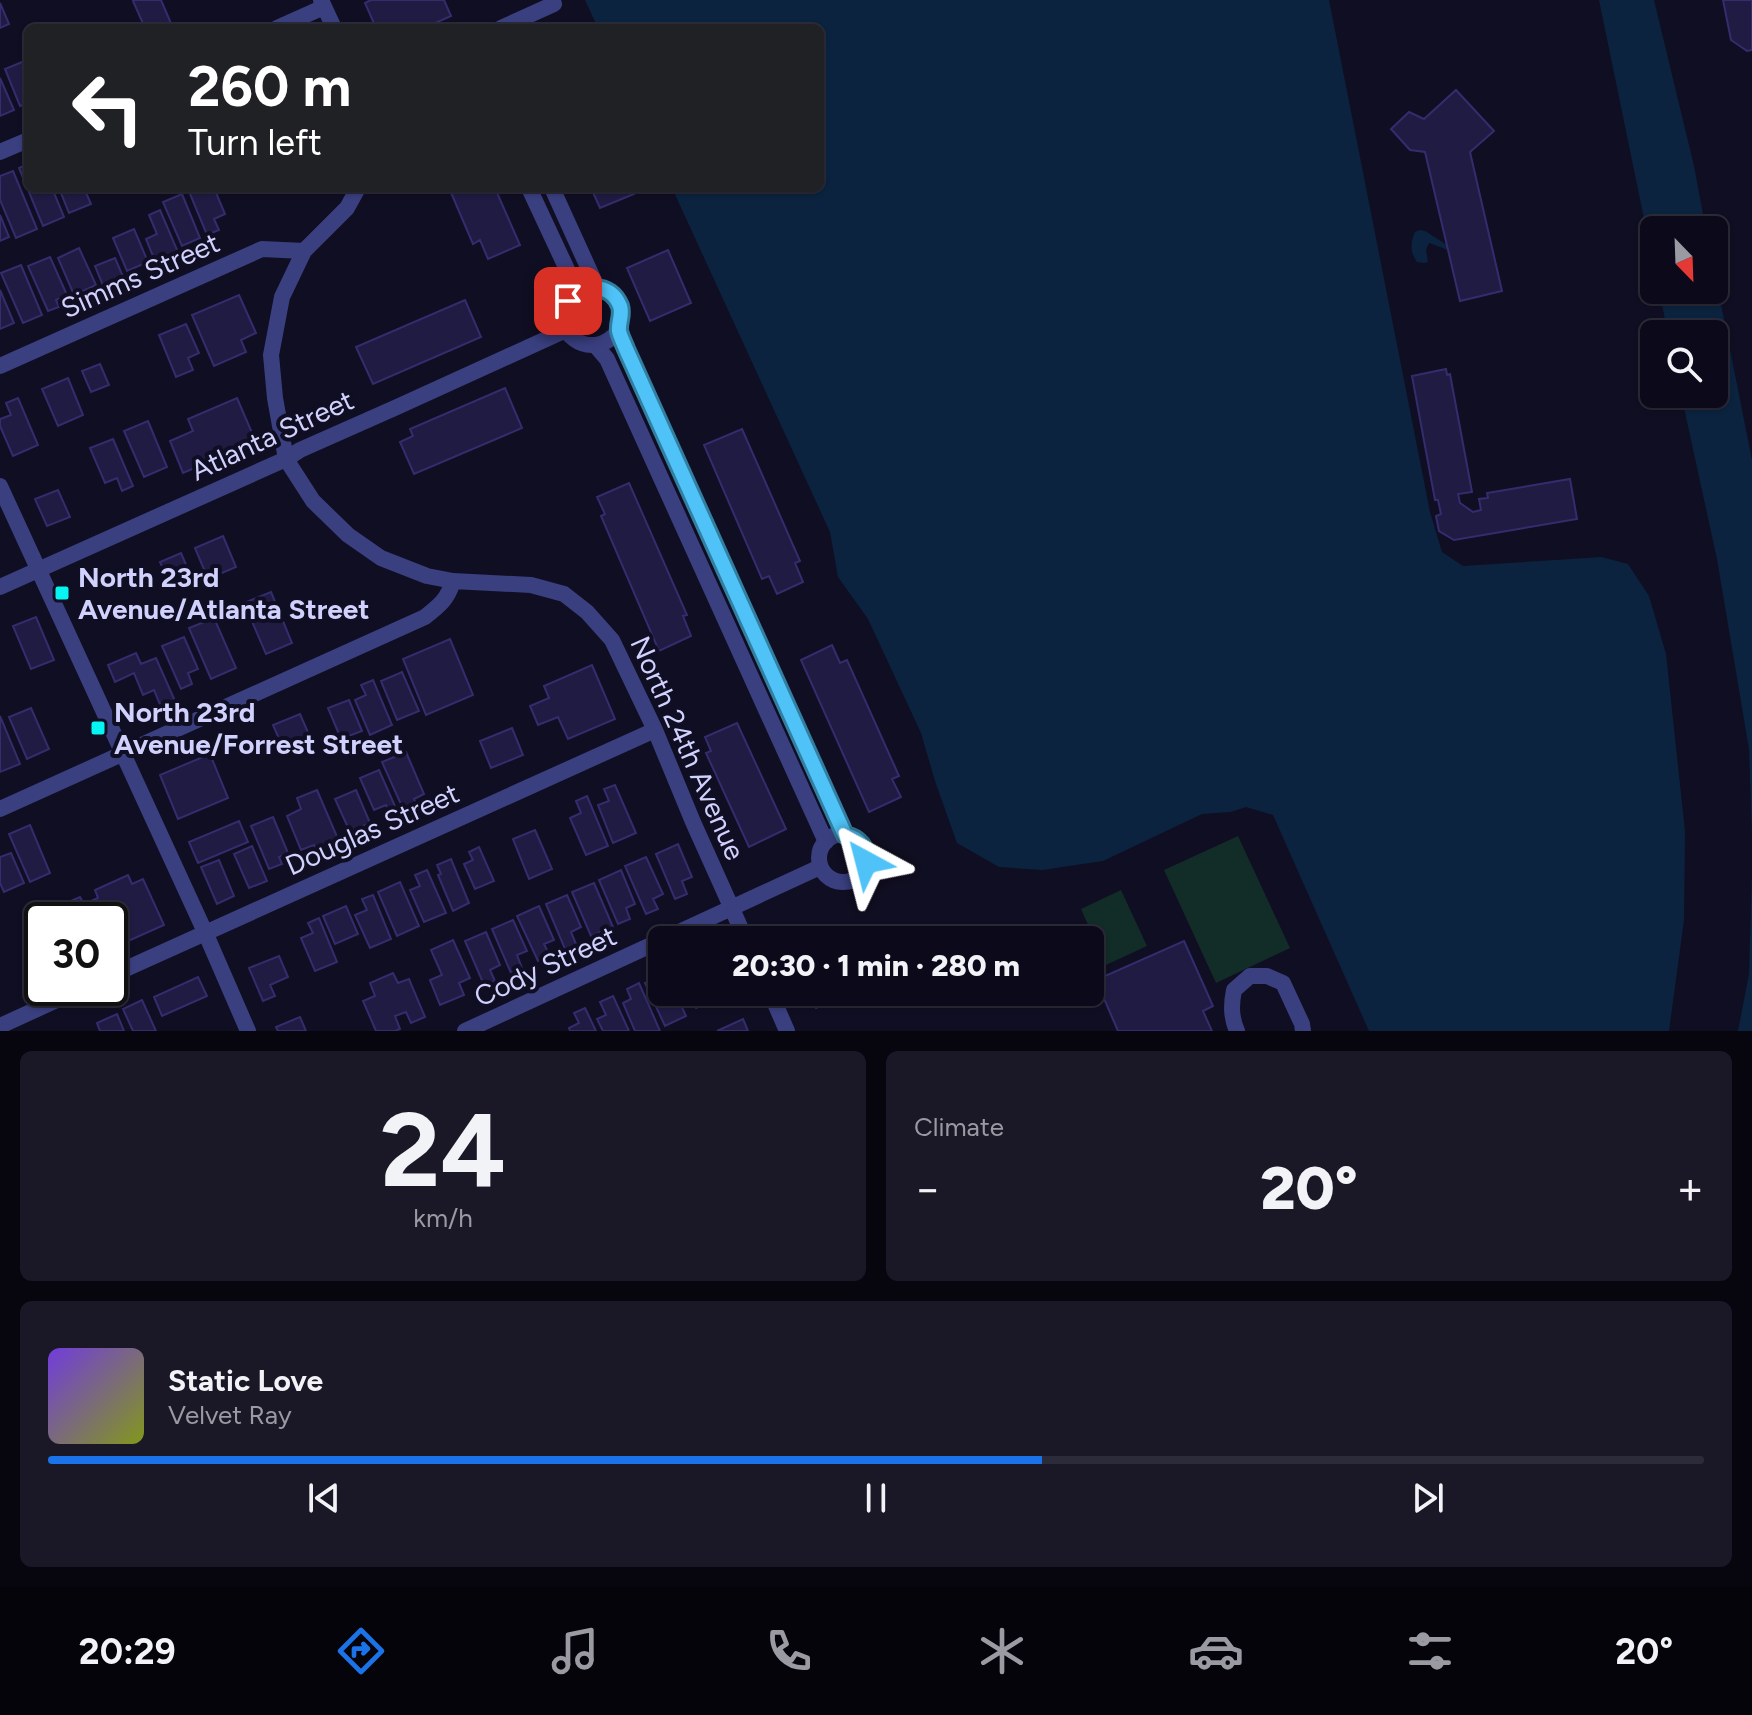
<!DOCTYPE html>
<meta charset="utf-8">
<style>
body{margin:0;font-family:Figtree,sans-serif;background:#1a1827;color:#f1f3f6;height:100vh;display:flex;flex-direction:column;font-size:30px;white-space:nowrap}
*{box-sizing:border-box;margin:0}
p{font-size:26px;color:#9a9aa2}
.icon{flex:none;width:44px;height:44px;fill:none;stroke:currentColor;stroke-width:2;stroke-linecap:round;stroke-linejoin:round}
.map{position:relative;height:1031px;overflow:hidden}
.sheet{display:flex;flex-direction:column;gap:20px;padding:20px;background:#07060e;flex:1}
.sheet>*{flex:none}
.guide{position:absolute;left:24px;top:24px;width:800px;height:168px;border-radius:12px;box-shadow:0 2px 6px #0004,0 0 0 2px #2c2b39;background:#202124;color:#fff;overflow:hidden}
.needle{width:52px;rotate:157deg}
.buttons{position:absolute;left:1640px;top:216px;display:grid;gap:16px}
.buttons a{display:grid;place-items:center;width:88px;height:88px;border-radius:12px;background:#0c0a1a;box-shadow:0 2px 6px #0004,0 0 0 2px #2c2b39;font-size:40px}
.speed{position:absolute;left:24px;top:902px;display:flex;gap:16px;font-size:40px;font-weight:700;text-align:center}
.speed>*{display:grid;place-content:center;width:104px;height:104px;border-radius:50%;background:#0c0a1a;box-shadow:0 2px 6px #0004,0 0 0 2px #2c2b39;line-height:1}
.speed .limit{border:4px solid #111;border-radius:12px;background:#fff;color:#111}
.pin{position:absolute;display:grid;place-items:center;width:68px;height:68px;color:#fff;margin:-34px;border-radius:16px;box-shadow:0 4px 12px #0006}
.me{position:absolute;width:88px;margin:-44px;rotate:322deg;stroke-linejoin:round;filter:drop-shadow(0 0 6px #0008)}
.turn{display:flex;align-items:center;gap:28px;height:168px;padding:0 32px;font-size:36px}
.turn .icon{width:104px;height:104px;stroke-width:2.5}
.turn b{display:block;font-size:56px;line-height:68px}
.big{font-size:60px;font-weight:800;line-height:1.1}
.sheet .card{flex:1;display:flex;flex-direction:column;justify-content:center;gap:12px;min-width:0;padding:0 28px;border-radius:12px;background:#1a1827}
.sheet .dial{align-items:center;gap:0}
.dial b{font-size:104px;line-height:1}
.song{display:flex;align-items:center;gap:24px}
.cover{width:96px;height:96px;border-radius:12px;background:linear-gradient(135deg,hsl(260 70% 55%),hsl(70 70% 35%))}
.played{height:8px;border-radius:4px;background:linear-gradient(90deg,#1a73e8 60%,#2c2b39 60%)}
.keys{display:flex;justify-content:space-around;direction:ltr}
.heat{display:flex;justify-content:space-between;align-items:center;font-size:44px;direction:ltr}
.sheet .tiles{flex:1;display:grid;gap:20px;grid-template-columns:1fr 1fr}
.card:last-child{grid-column:span 2}
.trip{position:absolute;left:648px;top:926px;width:456px;height:80px;border-radius:12px;background:#0c0a1a;box-shadow:0 2px 6px #0004,0 0 0 2px #2c2b39;font-weight:800;line-height:80px;text-align:center}
.tabs{display:flex;height:128px;justify-content:space-around;align-items:center;background:#05040a;color:#9a9aa2}
.tabs .icon{width:56px;height:56px}
.tabs .active{color:#1a73e8}
.tabs b{font-size:36px;color:#f1f3f6}
.map>svg:first-child{display:block}
</style>
<div class="map">
<svg width="1752" height="1031" viewBox="0 0 1752 1031">
<rect width="100%" height="100%" fill="#100e22"/>
<path fill="#122c28" d="M1238,836L1290,948L1216,983L1164,870Z
M1121,890L1147,946L1093,971L1090,964V940H1079L1092,934L1081,909Z"/>
<path fill="#0b233f" d="M585,0H1329L1430,512L1442,552L1463,566L1601,557L1628,564L1649,596L1666,654L1685,831L1684,920L1669,1031H1369L1273,815L1246,807L1231,812L1202,814L1103,861L1042,870L999,867L957,843L935,781L921,733L868,619L838,577L830,532L672,188H820V28H598Z
M1599,0H1654L1694,166L1706,230H1654V267Z
M1420,230L1425,231L1447,245L1448,250L1429,243L1426,250L1428,262L1424,263L1417,262C1410,252 1410,243 1415,232Z
M1714,269L1752,460V835L1749,749L1717,559L1681,394H1714V334H1668L1659,290H1714Z
M1752,871V1031H1738L1749,974Z"/>
<path fill="#1f1b43" stroke="#332d6e" stroke-width="2" d="M135,0H161L173,28H145L133,1Z
M371,0H444L451,16L424,28H376L365,3Z
M1723,0H1752V50L1747,51L1731,40Z
M0,3L9,24L0,28Z
M27,60L28,103L20,106L5,69Z
M0,78L14,110L0,116Z
M1456,90L1494,131L1470,152L1502,291L1460,301L1425,152L1410,150L1391,129L1409,112L1424,119Z
M28,164V188H52L64,217L43,226L19,168Z
M13,171L37,229L16,238L0,200V176Z
M59,188H84L91,204L69,213Z
M190,188H214L225,214L214,219L219,230L207,235L188,189Z
M449,188H495L520,245L488,259L480,240L473,244Z
M591,188H631L634,194L600,208Z
M182,194L200,238L182,246L163,202Z
M160,210L180,257L157,266L146,239L157,234L149,215Z
M0,215L9,237L0,241Z
M134,229L148,262L127,271L113,238Z
M79,248L96,285L74,295L58,258Z
M668,250L691,303L650,321L627,268Z
M50,257L67,295L56,300L59,307L48,311L28,266Z
M115,258L124,279L104,288L95,266Z
M21,265L42,315L23,323L1,273Z
M0,290L14,323L0,329Z
M239,295L256,333L241,340L246,352L214,366L192,315Z
M465,300L481,337L373,384L356,347Z
M186,324L199,353L188,358L193,370L176,377L159,335Z
M100,364L109,385L91,392L82,371Z
M1446,369L1447,375L1450,374L1472,492L1458,494L1460,503L1473,512L1481,510L1479,499L1488,498L1487,493L1570,479L1577,519L1454,540L1439,531L1436,516L1441,514L1438,500H1435L1412,376Z
M68,378L83,415L58,426L42,389Z
M505,388L522,428L414,474L400,442L413,436L410,429Z
M18,398L38,445L13,456L0,426V419L11,415L6,403Z
M237,398L256,442L183,473L170,441L193,431L188,419Z
M148,421L167,467L144,477L124,431Z
M742,429L800,561L795,563L803,582L777,594L769,576L762,579L704,445Z
M113,439L133,486L122,491L117,478L105,483L90,448Z
M629,483L687,615L683,616L691,636L659,651L601,516L605,514L597,497Z
M58,490L70,517L47,526L35,499Z
M223,536L236,567L208,579L195,548Z
M181,553L193,581L172,590L160,562Z
M271,592L292,643L266,654L244,603Z
M36,617L54,660L31,669L13,626Z
M214,618L236,668L211,679L189,628Z
M184,637L198,669L188,673L192,684L181,689L162,646Z
M450,639L473,695L426,715L403,659Z
M832,645L840,663L847,660L899,776L892,779L901,797L869,812L801,660Z
M136,653L141,664L156,658L175,701L161,707L154,690L143,695L134,673L115,682L108,665Z
M592,665L615,719L568,739L558,717L538,725L530,706L549,698L544,686Z
M402,672L419,711L397,720L381,681Z
M373,680L392,725L370,735L355,700L366,695L361,685Z
M349,700L362,731L341,739L328,708Z
M31,708L49,749L27,759L9,717Z
M300,714L313,744L286,755L273,725Z
M0,716L20,764L0,772Z
M737,723L786,829L749,847L706,753L711,751L705,737Z
M512,728L523,755L491,768L480,741Z
M406,752L424,794L414,799L416,803L403,809L382,762Z
M210,754L228,798L178,819L160,775Z
M379,770L398,813L391,816L386,805L374,810L360,778Z
M615,785L636,833L613,843L598,805L609,801L604,789Z
M317,790L341,846L318,856L314,845L301,850L287,816L301,809L297,798Z
M356,790L370,823L350,832L335,799Z
M587,796L608,846L586,855L570,818L581,813L576,801Z
M273,817L288,853L279,857L282,864L269,869L251,826Z
M239,821L248,842L198,863L189,842Z
M30,825L50,873L30,882L9,834Z
M535,830L552,869L529,879L513,839Z
M678,844L692,877L682,881L687,894L675,899L656,854Z
M252,846L267,881L249,888L234,854Z
M479,847L494,881L475,889L464,864L473,860L469,852Z
M11,853L24,883L4,892L0,883V857Z
M646,857L663,894L653,899L658,909L646,914L625,866Z
M451,859L469,903L453,911L438,875L441,874L437,865Z
M219,860L234,896L217,904L201,867Z
M427,870L446,913L424,922L410,890L420,886L415,875Z
M621,870L635,904L626,908L630,919L618,924L599,880Z
M128,875L132,884L143,879L164,925L126,942L114,917L107,920H42V942L31,918L80,897L84,904L98,898L95,890Z
M400,882L419,926L397,936L378,892Z
M594,883L613,927L591,936L572,892Z
M373,895L391,939L370,948L355,915L367,910L362,899Z
M567,895L581,927L571,932L576,944L565,949L546,904Z
M346,906L358,934L335,944L323,916Z
M539,906L554,940L544,944L550,956L538,961L517,916Z
M319,918L337,962L315,971L301,938L313,933L308,923Z
M513,920L527,951L517,955L522,968L511,973L492,929Z
M486,932L500,965L490,970L495,981L484,985L465,941Z
M453,940L470,978L459,983L464,995L440,1005L430,980L442,975L431,950Z
M1184,941L1213,1006L1203,1011L1212,1031H1118L1096,980Z
M279,956L288,977L270,985L275,996L263,1001L249,968Z
M393,973L398,983L409,979L425,1017L411,1023L406,1012L395,1016L400,1029L395,1031H376L363,1001L375,996L370,983Z
M662,975V992H675L686,1016L665,1026L645,983Z
M198,977L207,996L162,1016L154,997Z
M639,983L660,1031H635L623,1003L631,999L627,989Z
M688,992H733L696,1008Z
M810,992H864L865,996L844,1005L841,997L816,1008Z
M613,996L629,1031H603L597,1019L606,1015L600,1002Z
M142,1000L156,1031H133L123,1009Z
M585,1008L596,1031H570L569,1028L579,1023L574,1013Z
M117,1014L124,1031H100L97,1023Z
M300,1017L306,1031H278L276,1027Z
M743,1019L748,1031H717Z"/>
<g fill="none" stroke-linecap="round" stroke-linejoin="round">
<path stroke="#3a3f80" stroke-width="16" d="M321,0L334,28
M277,28L324,7
M501,28L554,4
M0,152L28,140
M358,188L347,208L304,251L282,297L271,355L275,398L286,459L313,501L348,535L381,558L427,576L453,581L531,585L564,594L587,612L612,640L655,730L693,822L746,940
M529,188L571,278L574,294
M552,188L597,287
M619,330C591,367 544,328 570,298C576,291 584,288 592,287C602,287 612,293 618,302C626,315 618,320 619,331C620,337 624,344 626,349L845,835
M596,346L607,359L826,842
M0,366L262,249L304,251
M0,486L205,932L248,1031
M0,587L286,459L300,450L397,407L566,330
M0,809L425,617C439,606 448,599 453,581
M819 858a24 24 0 1 1 48 0a24 24 0 1 1-48 0Z
M110,976L655,730
M770,992L787,1031
M0,1026L83,988
M465,1031L820,867
M1237,1031C1231,1017 1231,1005 1234,990L1250,976H1267L1283,983L1302,1024L1303,1031"/>
</g>
<g fill="none" stroke-linecap="round" stroke-linejoin="round">
<defs>
<path id="route" d="M568,301C582,285 610,281 620,306C623,315 618,322 619,331C620,336 624,344 626,349L845,835C859,838 867,847 866,862"/>
</defs>
<use href="#route" stroke="#337fa1" stroke-width="20"/>
<use href="#route" stroke="#4fc3f7" stroke-width="14"/>
</g>
<g fill="#06f5f3" stroke="#100e22" stroke-width="3">
<rect x="54" y="585" width="16" height="16" rx="4"/>
<rect x="90" y="720" width="16" height="16" rx="4"/>
</g>
<g text-anchor="middle" dominant-baseline="central" stroke-width="8" stroke-linejoin="round" paint-order="stroke">
<g font-size="28" fill="#d1d1fe" stroke="#100e22">
<text transform="translate(140 275) rotate(-24)">Simms Street</text>
<text transform="translate(272 435) rotate(-25)">Atlanta Street</text>
<text transform="translate(688 748) rotate(66)">North 24th Avenue</text>
<text transform="translate(372 829) rotate(-24)">Douglas Street</text>
<text transform="translate(545 966) rotate(-25)">Cody Street</text>
</g>
<g font-size="28" font-weight="bold" fill="#d1d1fe" stroke="#100e22" text-anchor="start">
<text x="78" y="577">North 23rd<tspan x="78" dy="32">Avenue/Atlanta Street</tspan></text>
<text x="114" y="712">North 23rd<tspan x="114" dy="32">Avenue/Forrest Street</tspan></text>
</g>
</g>
</svg>
<div class="buttons">
<a><svg class="needle" viewBox="-14 -14 28 28"><path d="M0-13l5 13h-10z" fill="#e53935"/><path d="M0 13l5-13h-10z" fill="#9a9aa2"/></svg></a>
<a><svg class="icon" aria-label="search" viewBox="0 0 24 24"><circle cx="10" cy="10" r="6"/><path d="M15 15l6 6"/></svg></a>
</div>
<div class="speed"><div class="limit">30</div></div>
<div class="pin" style="left:568px;top:301px;background:#d93025"><svg class="icon" aria-label="arrive" viewBox="0 0 24 24"><path d="M6 21V4h12l-3 4 3 4H6"/></svg></div>
<svg class="me" style="left:866px;top:862px" viewBox="-20 -20 40 40"><path d="M0-17L14 15 0 8-14 15z" fill="#4fc3f7" stroke="#fff" stroke-width="4"/></svg>
<div class="trip">20:30 · 1 min · 280 m</div>
<div class="guide">
<div class="turn"><svg class="icon" aria-label="left" viewBox="0 0 24 24"><path d="M17 20v-9H6M10 6l-5 5 5 5"/></svg><div><b>260 m</b>Turn left</div></div>
</div>
</div>
<section class="sheet">
<div class="tiles">
<div class="card dial"><b>24</b><p>km/h</p></div>
<div class="card"><p>Climate</p>
<div class="heat"><a>−</a><b class="big">20°</b><a>+</a></div>
</div>
<div class="card">
<div class="song"><i class="cover"></i><div><b>Static Love</b><p>Velvet Ray</p></div></div>
<div class="played"></div>
<div class="keys"><svg class="icon" aria-label="previous" viewBox="0 0 24 24"><path d="M18 5L8 12l10 7zM5 5v14"/></svg><svg class="icon" aria-label="pause" viewBox="0 0 24 24"><path d="M8 5v14M16 5v14"/></svg><svg class="icon" aria-label="next" viewBox="0 0 24 24"><path d="M6 5l10 7-10 7zM19 5v14"/></svg></div>
</div>
</div>
</section>
<nav class="tabs">
<b>20:29</b>
<svg class="icon active" aria-label="directions" viewBox="0 0 24 24"><path d="M12 3l9 9-9 9-9-9zM9 14v-3h6M13 9l2 2-2 2"/></svg>
<svg class="icon" aria-label="music" viewBox="0 0 24 24"><path d="M9 18V5l10-2v13"/><circle cx="6" cy="18" r="3"/><circle cx="16" cy="16" r="3"/></svg>
<svg class="icon" aria-label="phone" viewBox="0 0 24 24"><path d="M5 4h4l2 5-3 2q2 4 5 5l2-3 5 2v4C11 20 4 13 5 4z"/></svg>
<svg class="icon" aria-label="climate" viewBox="0 0 24 24"><path d="M12 3v18M4 7l16 10M4 17L20 7"/></svg>
<svg class="icon" aria-label="car" viewBox="0 0 24 24"><path d="M5 17H2v-5l4-1 3-4h7l3 4 3 1v5h-3M9 17h6M6 11h13"/><circle cx="7" cy="17" r="2"/><circle cx="17" cy="17" r="2"/></svg>
<svg class="icon" aria-label="filters" viewBox="0 0 24 24"><path d="M4 7h16M4 17h16"/><circle cx="9" cy="7" r="2"/><circle cx="15" cy="17" r="2"/></svg>
<b>20°</b>
</nav>
